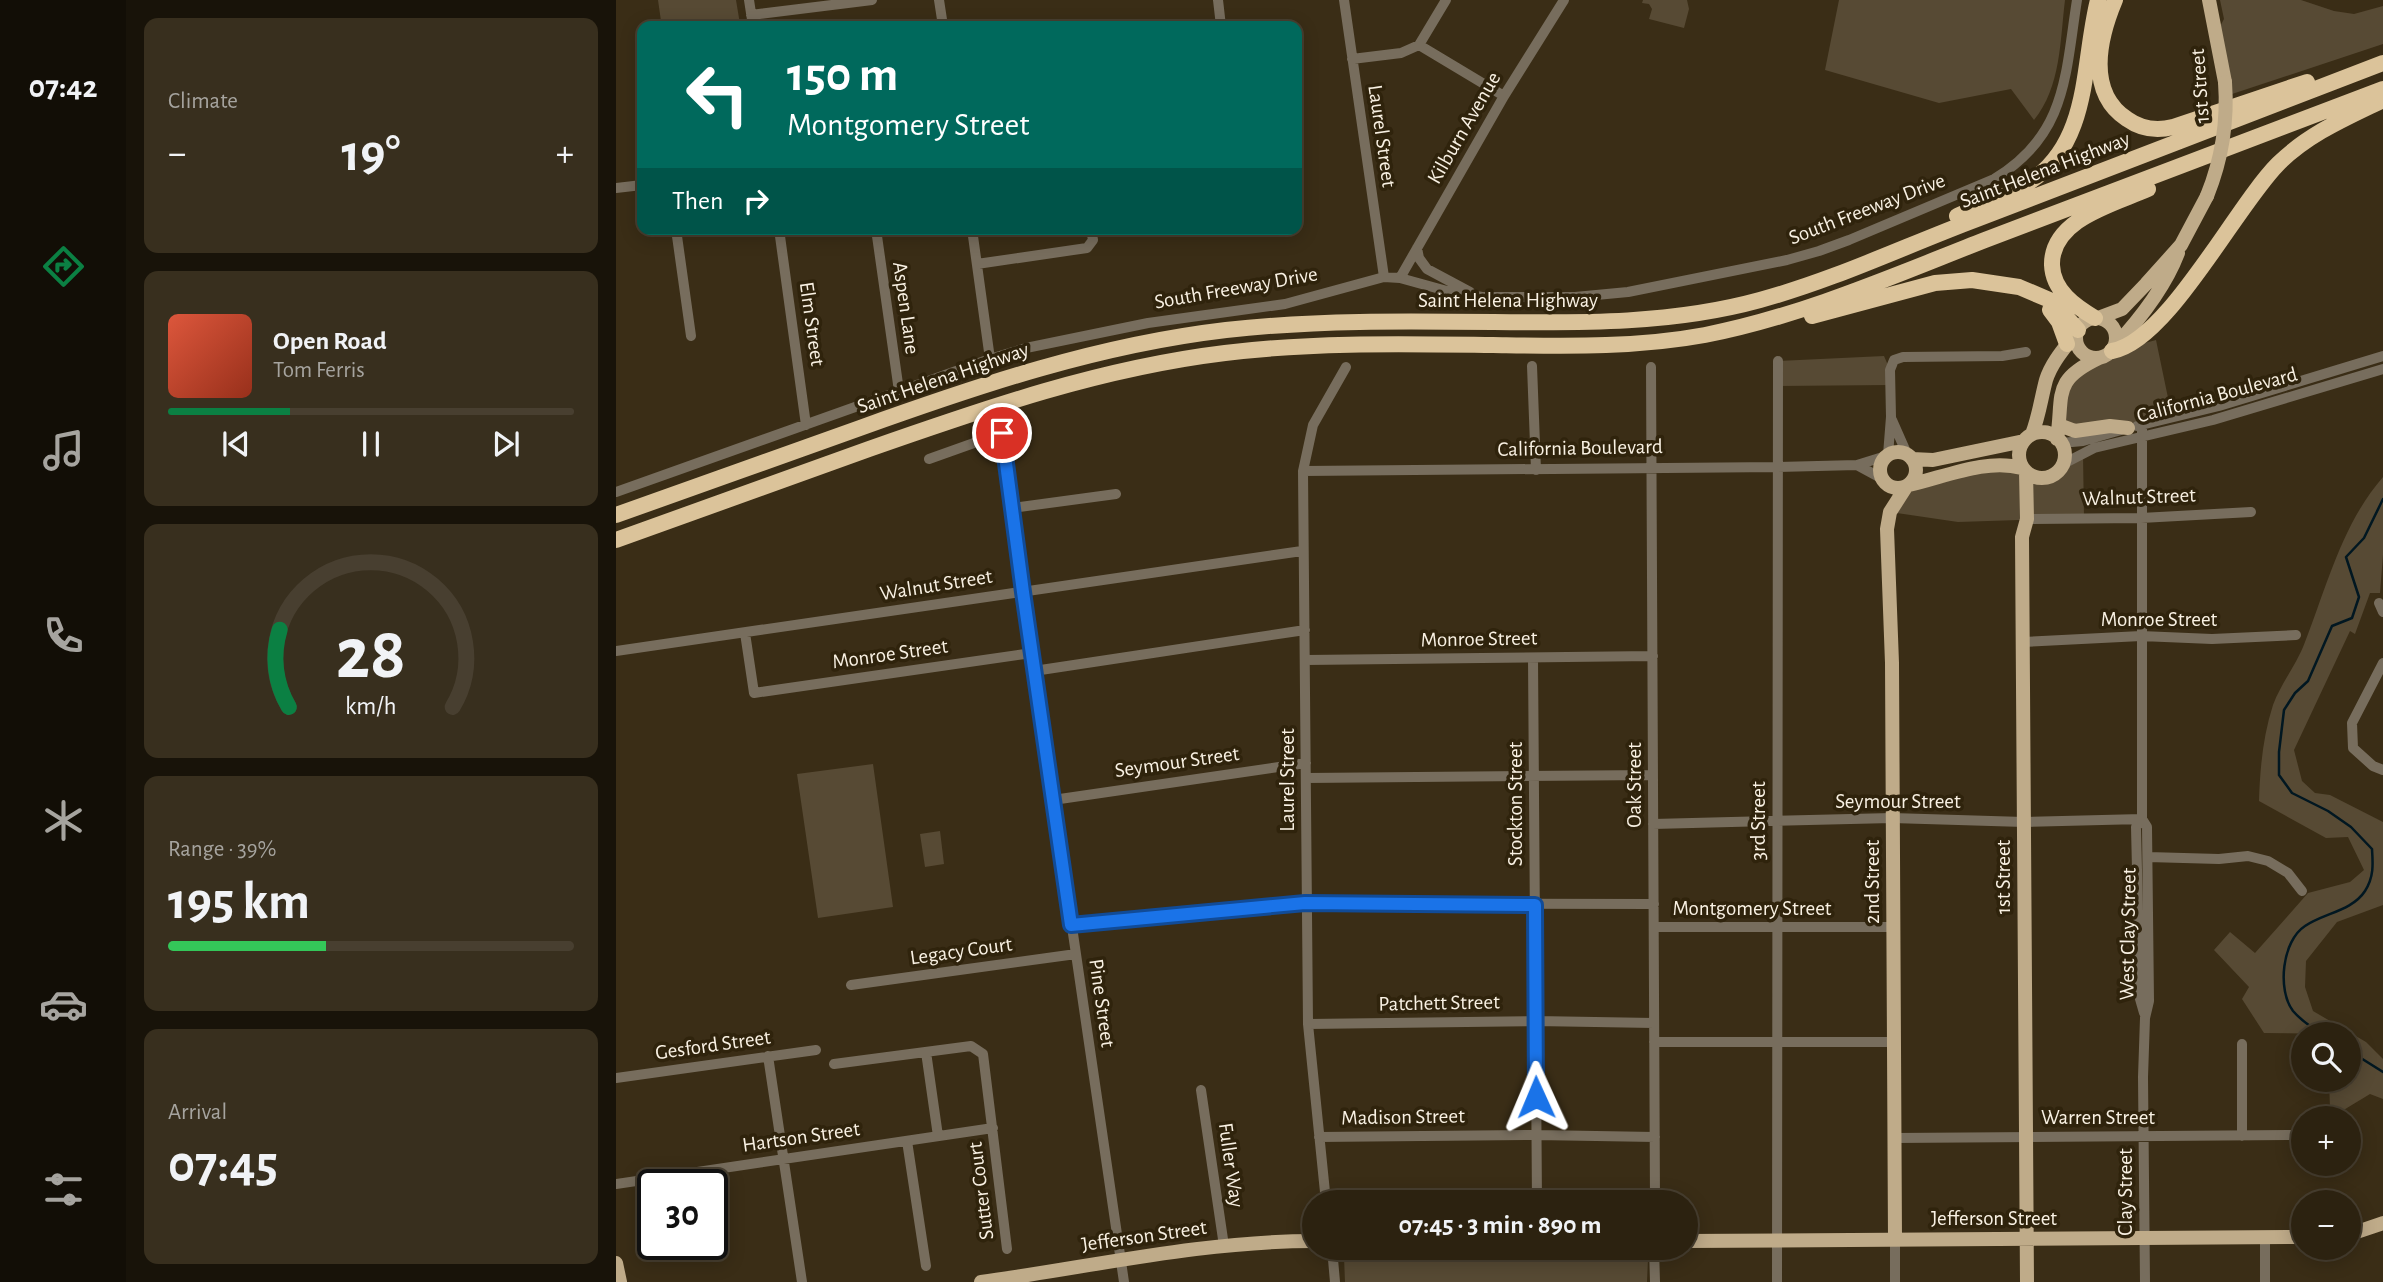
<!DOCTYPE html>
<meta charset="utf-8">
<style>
body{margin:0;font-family:"Alegreya Sans",sans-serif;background:#382f1e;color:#f1f3f6;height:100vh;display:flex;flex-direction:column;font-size:26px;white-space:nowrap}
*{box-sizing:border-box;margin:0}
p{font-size:23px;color:#a6a49f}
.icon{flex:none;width:38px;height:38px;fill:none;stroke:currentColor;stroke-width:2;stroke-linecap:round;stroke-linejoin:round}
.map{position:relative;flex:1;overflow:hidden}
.panel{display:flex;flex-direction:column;gap:18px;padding:18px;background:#181309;width:490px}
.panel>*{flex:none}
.top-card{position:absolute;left:21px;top:21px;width:665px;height:214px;border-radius:14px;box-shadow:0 4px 18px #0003,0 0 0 2px #483f30;background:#00695c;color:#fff;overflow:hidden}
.tools{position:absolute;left:1675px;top:1022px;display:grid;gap:14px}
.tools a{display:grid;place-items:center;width:70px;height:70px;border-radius:50%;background:#2c2210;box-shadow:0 4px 18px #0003,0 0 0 2px #483f30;font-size:35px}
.speed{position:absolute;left:21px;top:1169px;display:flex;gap:14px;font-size:35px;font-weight:700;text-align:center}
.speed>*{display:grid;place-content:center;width:91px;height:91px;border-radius:50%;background:#2c2210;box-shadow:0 4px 18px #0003,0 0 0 2px #483f30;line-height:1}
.speed .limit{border:4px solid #111;border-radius:10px;background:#fff;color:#111}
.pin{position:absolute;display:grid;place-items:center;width:60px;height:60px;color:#fff;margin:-30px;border:4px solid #fff;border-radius:50%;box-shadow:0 2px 7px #0007}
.me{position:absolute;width:77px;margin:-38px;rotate:359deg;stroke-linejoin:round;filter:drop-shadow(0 0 5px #0008)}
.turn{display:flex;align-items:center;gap:24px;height:147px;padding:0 35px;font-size:32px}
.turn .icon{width:91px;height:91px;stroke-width:2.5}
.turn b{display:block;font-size:49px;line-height:60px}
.then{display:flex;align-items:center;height:66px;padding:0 35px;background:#0003;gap:14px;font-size:26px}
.big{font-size:52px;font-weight:700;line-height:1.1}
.panel .widget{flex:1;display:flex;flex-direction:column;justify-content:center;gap:10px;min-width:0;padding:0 24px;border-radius:14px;background:#382f1e}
.panel .dial{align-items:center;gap:0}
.dial svg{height:182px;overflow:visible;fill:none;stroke:#483f30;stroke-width:7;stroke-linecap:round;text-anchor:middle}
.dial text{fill:#f1f3f6;stroke:none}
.song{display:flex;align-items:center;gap:21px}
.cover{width:84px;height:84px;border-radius:10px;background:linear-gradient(135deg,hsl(10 70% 55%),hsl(10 70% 35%))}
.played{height:7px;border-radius:4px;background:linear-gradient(90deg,#0b8043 30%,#483f30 30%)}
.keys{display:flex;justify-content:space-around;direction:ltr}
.heat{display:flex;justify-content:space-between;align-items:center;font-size:38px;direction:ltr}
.charge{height:10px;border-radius:5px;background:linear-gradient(90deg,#34c759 39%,#483f30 0)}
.trip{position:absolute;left:686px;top:1190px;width:396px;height:70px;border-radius:35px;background:#2c2210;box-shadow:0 4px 18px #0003,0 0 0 2px #483f30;font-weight:700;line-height:70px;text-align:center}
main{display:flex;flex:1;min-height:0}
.dock{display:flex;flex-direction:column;width:126px;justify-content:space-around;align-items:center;background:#120e06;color:#a6a49f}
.dock .icon{width:49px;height:49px}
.dock .active{color:#0b8043}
.dock b{font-size:32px;color:#f1f3f6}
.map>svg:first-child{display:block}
</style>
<main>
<nav class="dock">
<b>07:42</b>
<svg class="icon active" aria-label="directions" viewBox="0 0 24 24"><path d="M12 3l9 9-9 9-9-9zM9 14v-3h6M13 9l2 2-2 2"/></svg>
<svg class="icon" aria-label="music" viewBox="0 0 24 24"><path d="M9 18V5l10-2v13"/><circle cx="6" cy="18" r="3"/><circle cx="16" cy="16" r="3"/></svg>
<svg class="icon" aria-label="phone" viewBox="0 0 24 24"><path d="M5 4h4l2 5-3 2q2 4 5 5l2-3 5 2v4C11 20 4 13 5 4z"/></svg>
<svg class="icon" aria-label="climate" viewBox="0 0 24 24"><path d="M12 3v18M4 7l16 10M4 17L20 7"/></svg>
<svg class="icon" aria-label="car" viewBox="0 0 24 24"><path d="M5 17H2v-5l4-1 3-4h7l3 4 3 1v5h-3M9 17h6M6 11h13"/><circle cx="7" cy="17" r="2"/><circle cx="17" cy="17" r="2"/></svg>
<svg class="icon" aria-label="filters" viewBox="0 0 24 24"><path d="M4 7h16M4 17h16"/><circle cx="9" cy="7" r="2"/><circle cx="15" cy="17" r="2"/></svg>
</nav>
<section class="panel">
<div class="widget"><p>Climate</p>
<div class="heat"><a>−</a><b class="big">19°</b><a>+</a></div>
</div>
<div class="widget">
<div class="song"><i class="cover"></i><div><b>Open Road</b><p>Tom Ferris</p></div></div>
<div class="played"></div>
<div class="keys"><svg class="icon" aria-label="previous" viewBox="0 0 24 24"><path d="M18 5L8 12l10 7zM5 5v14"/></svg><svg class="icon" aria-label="pause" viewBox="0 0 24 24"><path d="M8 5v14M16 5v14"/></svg><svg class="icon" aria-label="next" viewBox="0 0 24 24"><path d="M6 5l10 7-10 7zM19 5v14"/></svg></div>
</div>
<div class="widget dial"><svg viewBox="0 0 100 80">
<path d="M14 69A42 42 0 1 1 86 69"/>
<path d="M14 69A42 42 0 0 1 10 35" stroke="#0b8043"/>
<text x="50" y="56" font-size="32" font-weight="700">28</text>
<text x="50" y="72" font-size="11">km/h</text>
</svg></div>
<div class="widget"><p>Range · 39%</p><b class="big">195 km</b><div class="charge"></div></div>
<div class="widget"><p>Arrival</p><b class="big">07:45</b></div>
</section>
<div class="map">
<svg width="1767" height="1282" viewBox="0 0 1767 1282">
<rect width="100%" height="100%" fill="#3a2d16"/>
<path fill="#574a34" d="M42,0H120L124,24L106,26H53L52,20L45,21Z
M1027,0H1071L1073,9L1068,28L1033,19L1036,9L1033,4L1026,3Z
M1223,0H1449C1444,41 1445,87 1418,120L1395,89L1323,103L1209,70Z
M1604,0H1685L1718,11L1738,14L1767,6V44L1610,96L1601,32L1608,19Z
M1540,340L1556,417L1512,428L1459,431L1442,415C1443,407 1443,395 1447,388C1461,360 1512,347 1540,340Z
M1268,356L1274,370V385L1162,386V361Z
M1467,454L1468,518L1342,522L1274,512L1291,487L1375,465L1423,478C1437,477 1439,469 1449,462C1455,459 1461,456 1467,454Z
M1767,477V555L1764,593H1754L1739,634L1734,631L1678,750L1686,781L1699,793L1714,795L1767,822V905L1721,922L1690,961L1689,987L1697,1011L1750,1042L1767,1059V1099L1754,1094L1726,1111L1714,1108L1713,1080H1732V1034L1648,1033L1626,999L1633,987L1598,950L1614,932L1639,953L1692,893L1734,882L1748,870L1732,837L1710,838L1643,801C1644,768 1647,736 1657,705C1665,683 1681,664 1689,642C1711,586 1726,524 1767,477Z
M257,764L277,907L202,918L181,774Z
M324,831L328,864L309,867L304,834Z
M1001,1248L1023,1250L1032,1259L1031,1282H729L728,1257L734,1251H932Z"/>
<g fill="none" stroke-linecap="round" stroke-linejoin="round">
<path stroke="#011721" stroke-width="2.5" d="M1707,1034C1696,1028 1685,1020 1677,1011C1661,990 1666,941 1689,926C1708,913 1736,911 1749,891C1758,877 1757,864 1756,849L1735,827L1712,811L1676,793L1663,775V752L1668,710L1679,693L1692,681L1716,626L1736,618L1743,597L1730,557L1748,538L1767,499
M1732,1050L1767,1072"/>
<path stroke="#776d5d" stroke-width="10" d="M133,0L137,26
M323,0L327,26
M602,0L605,26
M728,0L768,277
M135,15L256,0
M803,45L830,0
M736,59L785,53L803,45L888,96
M0,188L26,185
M60,229L75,336
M163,229L190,425
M260,229L283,391
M356,229L374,359
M801,248L803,258L811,269L854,292
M361,264L471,248L477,240L475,229
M784,278L888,96L948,0
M916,366L920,470
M1035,367L1039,1202
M1276,420L1291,454
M1526,424V819L1531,827L1533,1001L1529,1018L1527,1077L1529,1282
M1521,426L1603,406L1767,356
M1445,443L1467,441L1505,430
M1272,455L1275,417L1274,370L1278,360L1287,357L1386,356L1410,352
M313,459L386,433L407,592L508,1282
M1447,464L1478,448L1597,420L1767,369
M1241,465L1265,478
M687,471L1162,467L1241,465L1270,456
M0,492L374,359L410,348L532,323L669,304L768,277L784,278L831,291L866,297H959L1012,292L1171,260L1203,251L1233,240L1378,179C1451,135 1449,76 1461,0
M396,508L500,494
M1411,519L1525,518L1635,512
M1763,603L1767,612
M129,633L138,693L416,653
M1407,642L1525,636L1596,639L1680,635
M0,651L686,551
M917,658L921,1202
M690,660L1037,656
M1767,663L1736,723L1737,748L1757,766L1767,770
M418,671L689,630
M690,778L1037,775
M437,800L690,763
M1526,819L1520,827L1524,999L1528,1013
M1037,824L1276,818L1408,822L1526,819
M1532,857L1603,859L1632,856L1652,861L1672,873L1686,891
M455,925L689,903L1038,904
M1038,927H1277
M235,985L460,954
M692,1024L920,1021L1038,1023
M1038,1042H1277
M1626,1044V1136
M310,1052L322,1136
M152,1056L186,1282
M218,1064L355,1046L367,1054L391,1249
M0,1078L200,1050
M585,1090L608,1246
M703,1137L921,1135L1039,1137
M1278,1138L1687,1135
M291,1141L310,1266
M0,1184L377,1128
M710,1202L692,1024L687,471L697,425L730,367
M1649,1237V1282
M1279,1239V1282
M716,1248L719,1282
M1038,1248L1039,1282
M1161,1282L1162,361"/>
<path stroke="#bfab89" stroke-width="14" d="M1593,0L1609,82
M1482,318L1506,309L1530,284L1565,245L1591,196
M1460 338a20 20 0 1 1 40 0a20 20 0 1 1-40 0Z
M1499,346C1524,319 1549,287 1562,253
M1443,425L1459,431L1494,426L1512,428
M1403 455a23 23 0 1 1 46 0a23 23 0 1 1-46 0Z
M1416,434C1423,416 1425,399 1430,380C1435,364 1446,351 1457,337
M1441,439C1448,394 1435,381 1483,358
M1264 470a18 18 0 1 1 36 0a18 18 0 1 1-36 0Z
M1296,459L1317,460L1408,441
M1410,472L1411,519L1406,537L1411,1282
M1293,485C1329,477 1370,458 1406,468
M1732,1235L1767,1223
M1279,1239L1276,663L1271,529L1274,512L1290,487
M1069,1241L1687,1237
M0,1263L4,1282
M365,1282C475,1267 586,1241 698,1241"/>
<path stroke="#dbc39a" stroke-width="16" d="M1499,0C1483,38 1470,92 1511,119C1525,129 1541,131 1557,127L1691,82
M1341,216C1366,205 1393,196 1415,181C1475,141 1466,63 1482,0
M1434,310L1443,322L1451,344
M1196,316L1319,283L1356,280L1403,287L1436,301L1462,330
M1479,318C1459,306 1437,291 1436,265C1435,219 1498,204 1532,189
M1496,351C1551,342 1620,206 1662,164C1692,134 1730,118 1767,100
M0,515C81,486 163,457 244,428C364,385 482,345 610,330C699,320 788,321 878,322C967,323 1057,324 1144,300C1218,280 1289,246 1361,219C1496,167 1632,115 1767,63
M0,540C84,510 168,479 253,449C370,408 485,368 609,353C698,342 788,344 877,345C948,346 1019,348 1089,335C1186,316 1277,276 1369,240C1502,190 1634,139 1767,89"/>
<path stroke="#bfab89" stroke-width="14" d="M1591,196C1606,159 1612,122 1609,82"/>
</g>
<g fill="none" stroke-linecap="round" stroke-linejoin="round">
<defs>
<path id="route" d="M386,433L407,592L455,925L689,903L919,905L920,1097"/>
</defs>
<use href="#route" stroke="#114b97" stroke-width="18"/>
<use href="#route" stroke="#1a73e8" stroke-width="12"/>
</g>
<g text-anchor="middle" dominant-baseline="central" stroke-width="7" stroke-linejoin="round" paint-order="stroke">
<g font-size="21" fill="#f9f1e3" stroke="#2f230c">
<text transform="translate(1584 86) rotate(-94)">1st Street</text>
<text transform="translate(848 128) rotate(-60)">Kilburn Avenue</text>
<text transform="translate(766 136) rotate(82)">Laurel Street</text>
<text transform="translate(1429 170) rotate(-21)">Saint Helena Highway</text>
<text transform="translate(1251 209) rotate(-21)">South Freeway Drive</text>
<text transform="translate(620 288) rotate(-10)">South Freeway Drive</text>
<text x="892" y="300">Saint Helena Highway</text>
<text transform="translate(290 308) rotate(82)">Aspen Lane</text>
<text transform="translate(196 324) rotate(82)">Elm Street</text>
<text transform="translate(327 378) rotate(-19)">Saint Helena Highway</text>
<text transform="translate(1601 395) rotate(-15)">California Boulevard</text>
<text transform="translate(964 448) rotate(-1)">California Boulevard</text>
<text transform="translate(1523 497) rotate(-2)">Walnut Street</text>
<text transform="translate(320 585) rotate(-9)">Walnut Street</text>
<text x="1543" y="619">Monroe Street</text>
<text transform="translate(863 639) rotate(-1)">Monroe Street</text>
<text transform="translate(274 654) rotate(-8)">Monroe Street</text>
<text transform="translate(561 762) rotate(-8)">Seymour Street</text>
<text transform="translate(671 780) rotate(-90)">Laurel Street</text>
<text transform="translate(1018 785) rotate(-90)">Oak Street</text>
<text x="1282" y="801">Seymour Street</text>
<text transform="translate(899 804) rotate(-90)">Stockton Street</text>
<text transform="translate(1142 821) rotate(-90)">3rd Street</text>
<text transform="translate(1387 877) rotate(-90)">1st Street</text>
<text transform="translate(1256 882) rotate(-90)">2nd Street</text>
<text x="1136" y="908">Montgomery Street</text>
<text transform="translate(1512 934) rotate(-89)">West Clay Street</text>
<text transform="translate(345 951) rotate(-8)">Legacy Court</text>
<text transform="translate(486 1003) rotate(82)">Pine Street</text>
<text transform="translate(823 1003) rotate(-1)">Patchett Street</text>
<text transform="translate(97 1045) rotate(-8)">Gesford Street</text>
<text transform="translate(787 1117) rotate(-1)">Madison Street</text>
<text x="1482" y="1117">Warren Street</text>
<text transform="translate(185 1137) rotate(-8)">Hartson Street</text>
<text transform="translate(615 1165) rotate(82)">Fuller Way</text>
<text transform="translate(365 1191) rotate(-97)">Sutter Court</text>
<text transform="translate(1509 1192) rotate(-90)">Clay Street</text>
<text x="1378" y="1218">Jefferson Street</text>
<text transform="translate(528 1236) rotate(-8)">Jefferson Street</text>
</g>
</g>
</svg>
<div class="tools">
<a><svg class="icon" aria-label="search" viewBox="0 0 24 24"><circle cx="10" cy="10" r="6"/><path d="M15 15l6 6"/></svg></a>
<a>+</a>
<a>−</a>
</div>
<div class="speed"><div class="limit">30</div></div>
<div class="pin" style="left:386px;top:433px;background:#d93025"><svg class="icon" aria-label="arrive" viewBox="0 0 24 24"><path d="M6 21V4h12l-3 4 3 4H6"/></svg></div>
<svg class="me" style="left:920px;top:1097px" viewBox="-20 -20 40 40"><path d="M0-17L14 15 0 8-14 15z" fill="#1a73e8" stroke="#fff" stroke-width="4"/></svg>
<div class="trip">07:45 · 3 min · 890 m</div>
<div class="top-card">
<div class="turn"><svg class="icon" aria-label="left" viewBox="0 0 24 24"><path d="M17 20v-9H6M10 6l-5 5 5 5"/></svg><div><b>150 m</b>Montgomery Street</div></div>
<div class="then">Then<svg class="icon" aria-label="right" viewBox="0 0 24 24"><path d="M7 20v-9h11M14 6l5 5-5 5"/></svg></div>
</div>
</div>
</main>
